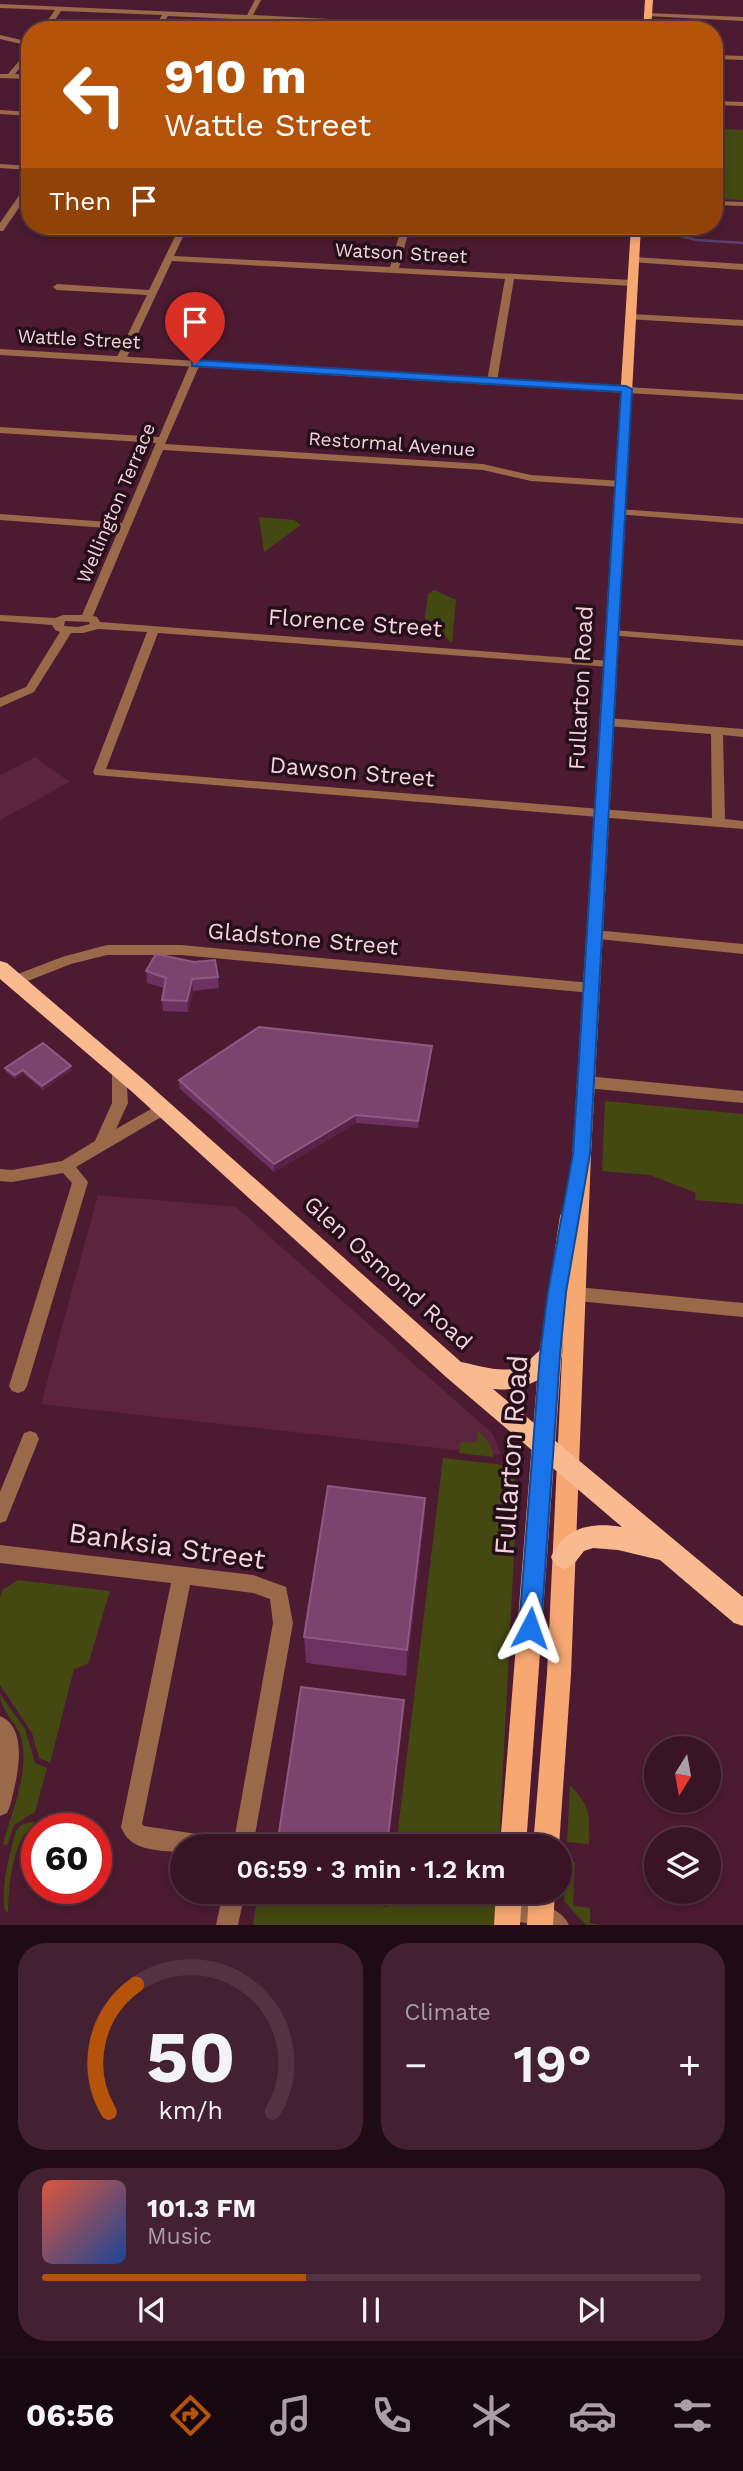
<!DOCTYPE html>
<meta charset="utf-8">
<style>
body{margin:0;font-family:"Work Sans",sans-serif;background:#442132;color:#f1f3f6;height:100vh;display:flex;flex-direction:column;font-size:26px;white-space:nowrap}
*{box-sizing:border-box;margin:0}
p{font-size:23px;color:#ab9ea7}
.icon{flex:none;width:38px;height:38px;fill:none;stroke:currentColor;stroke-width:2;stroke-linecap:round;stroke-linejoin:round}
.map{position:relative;height:1925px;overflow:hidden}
.drawer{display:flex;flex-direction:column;gap:18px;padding:18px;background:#1f0b14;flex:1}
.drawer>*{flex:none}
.banner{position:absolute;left:21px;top:21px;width:702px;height:214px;border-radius:28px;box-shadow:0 4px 10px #0003,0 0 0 2px #533342;background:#b45309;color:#fff;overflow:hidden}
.needle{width:46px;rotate:191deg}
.buttons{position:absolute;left:644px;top:1736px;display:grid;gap:14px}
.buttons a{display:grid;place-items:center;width:77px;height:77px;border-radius:50%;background:#391425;box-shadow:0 4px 10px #0003,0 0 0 2px #533342;font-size:35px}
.speed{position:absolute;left:21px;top:1813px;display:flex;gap:14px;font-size:35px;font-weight:700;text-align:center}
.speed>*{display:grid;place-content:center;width:91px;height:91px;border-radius:50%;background:#391425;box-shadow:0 4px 10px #0003,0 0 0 2px #533342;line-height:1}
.speed .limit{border:10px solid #d22;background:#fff;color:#111}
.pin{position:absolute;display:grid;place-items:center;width:60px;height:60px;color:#fff;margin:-72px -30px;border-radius:50% 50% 50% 0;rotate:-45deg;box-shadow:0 0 7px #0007}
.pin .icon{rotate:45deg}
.me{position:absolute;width:77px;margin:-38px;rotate:4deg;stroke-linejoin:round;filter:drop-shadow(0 0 5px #0008)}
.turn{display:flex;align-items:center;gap:24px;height:147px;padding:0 28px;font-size:32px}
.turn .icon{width:91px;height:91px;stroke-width:2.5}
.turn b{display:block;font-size:49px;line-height:60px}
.then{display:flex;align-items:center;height:66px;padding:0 28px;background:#0003;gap:14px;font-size:26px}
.big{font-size:52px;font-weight:600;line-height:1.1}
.drawer .card{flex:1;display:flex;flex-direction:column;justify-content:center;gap:10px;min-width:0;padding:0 24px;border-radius:28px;background:#442132}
.drawer .dial{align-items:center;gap:0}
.dial svg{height:182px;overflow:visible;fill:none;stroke:#533342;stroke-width:7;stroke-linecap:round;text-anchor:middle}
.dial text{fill:#f1f3f6;stroke:none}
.song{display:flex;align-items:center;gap:21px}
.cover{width:84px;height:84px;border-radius:10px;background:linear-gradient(135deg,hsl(10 70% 55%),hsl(220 70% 35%))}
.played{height:7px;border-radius:4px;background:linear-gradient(90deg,#b45309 40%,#533342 40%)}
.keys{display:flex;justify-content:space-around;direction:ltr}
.heat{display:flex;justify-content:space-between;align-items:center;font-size:38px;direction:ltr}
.drawer .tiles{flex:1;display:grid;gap:18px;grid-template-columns:1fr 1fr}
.card:last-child{grid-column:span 2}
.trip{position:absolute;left:170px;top:1834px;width:402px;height:70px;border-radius:35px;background:#391425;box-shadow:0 4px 10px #0003,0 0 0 2px #533342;font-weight:600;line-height:70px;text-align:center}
.dock{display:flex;height:112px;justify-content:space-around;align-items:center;background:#17080f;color:#ab9ea7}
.dock .icon{width:49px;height:49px}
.dock .current{color:#b45309}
.dock b{font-size:32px;color:#f1f3f6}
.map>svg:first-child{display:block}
</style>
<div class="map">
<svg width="743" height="1925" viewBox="0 0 743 1925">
<rect width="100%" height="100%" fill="#4c1b31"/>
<path fill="#5c243e" d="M35,757L70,782L0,820V775Z
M98,1195L236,1207L493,1434L501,1455L41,1404Z"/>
<path fill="#444911" d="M714,128L743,130V200L714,199Z
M259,517L294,520L301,525L264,552Z
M434,590L456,600L452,643L425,618L428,594Z
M605,1101L743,1114V1204L695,1200L696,1193L650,1175L602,1171Z
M478,1430L490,1445L494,1457L459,1453L460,1442L476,1443Z
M443,1458L513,1466L517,1495L499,1846H396Z
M18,1580L110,1591L88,1664L74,1669L50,1763L39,1758L32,1733L0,1685V1598L2,1590Z
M0,1694L25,1729L35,1763L47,1768L35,1812L14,1825L7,1846L3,1844C12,1811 30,1772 21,1737C16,1722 0,1710 0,1694Z
M570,1785C592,1809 589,1813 589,1844L567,1842Z
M34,1821L30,1833H25C11,1856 9,1886 8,1912L5,1911C0,1889 10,1853 16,1831L21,1825Z
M566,1861L575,1862L573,1906L590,1908V1923L601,1925H586L564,1901Z
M258,1892H279L388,1907L390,1892H496L494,1925H253Z"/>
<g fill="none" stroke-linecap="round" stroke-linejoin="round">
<path stroke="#5b3f6f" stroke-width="2.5" d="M614,226L630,227
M650,229L697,240L743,243"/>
<path fill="#996949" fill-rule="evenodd" d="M255,0H261L253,15L537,30H484L168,16L159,30H153L162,15L61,11L48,30H41L55,10L0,8V4L247,15Z
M648,13L743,17V21L646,16Z
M0,35L30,42V46L0,39Z
M30,48V55L15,74L30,75V79L0,78V74H8Z
M714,55L743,56V60L714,59Z
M714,101L743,102V106L714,105Z
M0,110L30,112V116L0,114Z
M27,184H30V192L3,231H0V223Z
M180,226H188L174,256L390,267L402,226H410L399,268L632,280L636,283L632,286L514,279L497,381L492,384L487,381L505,279L172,261L126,359L118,361L116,359L147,295L57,290L53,287L57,284L149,290Z
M634,257L743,264V270L631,262V258Z
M630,314L743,320V326L627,319L626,317Z
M195,361L200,364L165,444L483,464L531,475L621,481L626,484L621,487L531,481L483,470L163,450L93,616L97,617L100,622L610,661L616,664L610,667L158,633L106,769L712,818L711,734L607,726L601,722L607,718L743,729V737L723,735L725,819L743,821V829L95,775L93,772L147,632L98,629L83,633H71L34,692L0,707V698L26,687L60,632L55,630L52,625L0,621V615L55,618L63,615H82L119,529L0,520V514L122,523L156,443L0,433V427L159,437L190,364ZM65,621L89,622L90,624L78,627L64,626Z
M619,509L743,518V524L615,514V510Z
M612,630L743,640V646L608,635L606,633Z
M594,930L743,944V954L589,938L587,935L589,932Z
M107,945H181L591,983L598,988L591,993L181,955H107L71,964L15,986L8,981L10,977L62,957Z
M119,1065L124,1066L126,1070L128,1103L116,1129L158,1105H168L171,1109L168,1113L76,1167L88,1182L27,1386L24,1391L18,1393L12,1391L9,1386L72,1183L63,1173L12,1182L0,1181V1169L12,1170L62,1161L95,1141L112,1103V1070L114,1066Z
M586,1076L743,1091V1103L586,1088L581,1086L579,1082L581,1078Z
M577,1287L743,1303V1317L577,1301L571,1299L569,1294L571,1289Z
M30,1431L36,1433L39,1439L6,1521L0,1523V1492L24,1433Z
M0,1545L253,1575L286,1587L293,1623L253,1846H233L273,1623L270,1599L253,1593L190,1585L142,1824L144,1826L210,1836L217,1839L220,1846H182V1853C158,1849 131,1853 121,1827L171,1583L0,1563Z
M0,1716C31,1729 16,1782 10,1806L7,1813L0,1816Z
M223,1892H245L238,1925H216Z
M508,1899C528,1902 560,1904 569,1925H535L500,1918L497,1910L500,1902Z"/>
<path fill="#996949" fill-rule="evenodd" d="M0,164L30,166V170L0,168Z
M714,201L743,202V206L714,205Z
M0,349L743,394V400L0,355Z"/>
<path fill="#f6a772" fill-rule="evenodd" d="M645,0H653L651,30H643Z
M631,226H641L591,1154L571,1674L559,1846H533L547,1674L563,1336L526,1846H500L539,1355L560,1216L563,1210L569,1208Z
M496,1892H522L520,1925H494Z
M529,1892H555L553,1925H527Z"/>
<path fill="#faba90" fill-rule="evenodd" d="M0,961L7,963L144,1080L461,1362C478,1365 499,1373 516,1368C533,1363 539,1341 558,1348L562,1355C550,1380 520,1392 493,1389L743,1597V1626L734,1623L660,1560L618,1550L593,1548L584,1551L573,1565L564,1569L555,1565L551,1557C565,1527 591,1522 622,1527L446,1377L130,1090L0,979Z"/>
</g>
<path fill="#6d3161" d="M146,971L218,977L219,988L193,991L188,1012L163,1011L162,1000L164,988L147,983Z
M432,1046L431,1054L418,1128L356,1123L274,1172L179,1088V1080Z
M5,1068L72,1070L43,1090L24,1074L15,1079L6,1072Z
M425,1498L424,1525L406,1676L306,1663L304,1637Z"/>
<path fill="#5a2148" d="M192,979L193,991L188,1012L187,1001Z
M432,1046L431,1054L418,1128V1121Z
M71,1066L72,1070L43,1090L42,1086Z
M23,1070L24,1074L15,1079V1075Z
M356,1115V1123L274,1172V1164Z
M425,1498L424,1525L406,1676L407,1650Z"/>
<path fill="#7c436f" stroke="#8e5980" stroke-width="2" d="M156,954L194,962L215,960L218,977L192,979L187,1001L162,1000L166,978L146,971Z
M259,1027L432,1046L418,1121L356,1115L274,1164L179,1080Z
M43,1043L71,1066L42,1086L23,1070L15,1075L5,1068Z
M328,1486L425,1498L407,1650L304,1637Z
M301,1687L404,1700L387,1846H277Z"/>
<path fill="#1a73e8" stroke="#114b97" stroke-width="2" d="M195,360L626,386L632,389L590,1154L566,1292L560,1355L541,1628L538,1636L530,1639L523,1636L519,1628L540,1355L548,1292L573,1154L621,392L192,366V361Z"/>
<g text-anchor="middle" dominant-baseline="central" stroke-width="7" stroke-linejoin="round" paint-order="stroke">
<g font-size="19" fill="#f4d3df" stroke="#250f18">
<text transform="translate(401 253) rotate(3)">Watson Street</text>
<text transform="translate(79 339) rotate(3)">Wattle Street</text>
<text transform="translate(392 444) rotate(4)">Restormal Avenue</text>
<text transform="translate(116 503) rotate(-67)">Wellington Terrace</text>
</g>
<g font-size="23" fill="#f4d3df" stroke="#250f18">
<text transform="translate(355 623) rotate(4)">Florence Street</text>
<text transform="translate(581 688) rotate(-87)">Fullarton Road</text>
<text transform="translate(352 772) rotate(5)">Dawson Street</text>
<text transform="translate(303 939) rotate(5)">Gladstone Street</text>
<text transform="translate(388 1273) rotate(42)">Glen Osmond Road</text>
</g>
<g font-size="28" fill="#f4d3df" stroke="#250f18">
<text transform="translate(511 1455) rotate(-86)">Fullarton Road</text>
<text transform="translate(167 1546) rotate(8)">Banksia Street</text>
</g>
</g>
</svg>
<div class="buttons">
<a><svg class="needle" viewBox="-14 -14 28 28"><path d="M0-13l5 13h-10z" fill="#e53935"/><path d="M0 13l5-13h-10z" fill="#ab9ea7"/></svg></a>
<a><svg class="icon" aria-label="layers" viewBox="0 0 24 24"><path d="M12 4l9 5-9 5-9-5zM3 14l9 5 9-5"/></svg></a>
</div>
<div class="speed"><div class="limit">60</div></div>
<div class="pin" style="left:195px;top:364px;background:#d93025"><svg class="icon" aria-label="arrive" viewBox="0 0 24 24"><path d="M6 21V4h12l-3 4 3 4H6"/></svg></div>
<svg class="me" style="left:530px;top:1628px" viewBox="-20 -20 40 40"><path d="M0-17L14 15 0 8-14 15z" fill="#1a73e8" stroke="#fff" stroke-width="4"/></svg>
<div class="trip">06:59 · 3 min · 1.2 km</div>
<div class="banner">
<div class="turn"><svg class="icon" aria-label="left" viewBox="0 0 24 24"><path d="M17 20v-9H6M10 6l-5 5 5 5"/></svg><div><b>910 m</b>Wattle Street</div></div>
<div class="then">Then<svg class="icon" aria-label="arrive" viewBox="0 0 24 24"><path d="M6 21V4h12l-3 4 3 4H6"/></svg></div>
</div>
</div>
<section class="drawer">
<div class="tiles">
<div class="card dial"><svg viewBox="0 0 100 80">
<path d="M14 69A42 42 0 1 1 86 69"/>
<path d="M14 69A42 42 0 0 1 26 13" stroke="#b45309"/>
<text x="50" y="56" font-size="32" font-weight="700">50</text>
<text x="50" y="72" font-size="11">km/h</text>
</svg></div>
<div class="card"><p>Climate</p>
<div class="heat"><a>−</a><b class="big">19°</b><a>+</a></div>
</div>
<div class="card">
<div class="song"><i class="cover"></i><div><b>101.3 FM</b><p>Music</p></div></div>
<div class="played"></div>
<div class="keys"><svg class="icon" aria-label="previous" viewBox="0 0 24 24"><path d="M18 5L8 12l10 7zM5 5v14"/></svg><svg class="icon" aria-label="pause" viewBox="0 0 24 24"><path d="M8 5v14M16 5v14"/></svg><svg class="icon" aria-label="next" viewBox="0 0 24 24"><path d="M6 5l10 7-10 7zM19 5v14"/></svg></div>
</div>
</div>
</section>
<nav class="dock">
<b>06:56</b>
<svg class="icon current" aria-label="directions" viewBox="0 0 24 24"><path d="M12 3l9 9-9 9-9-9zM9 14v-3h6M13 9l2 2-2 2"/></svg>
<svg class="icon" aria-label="music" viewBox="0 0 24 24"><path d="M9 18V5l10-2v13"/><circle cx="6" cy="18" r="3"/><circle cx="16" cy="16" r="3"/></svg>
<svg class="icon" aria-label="phone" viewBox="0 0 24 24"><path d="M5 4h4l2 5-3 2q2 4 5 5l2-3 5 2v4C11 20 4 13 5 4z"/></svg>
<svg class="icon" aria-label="climate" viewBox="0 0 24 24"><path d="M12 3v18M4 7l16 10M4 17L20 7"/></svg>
<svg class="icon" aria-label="car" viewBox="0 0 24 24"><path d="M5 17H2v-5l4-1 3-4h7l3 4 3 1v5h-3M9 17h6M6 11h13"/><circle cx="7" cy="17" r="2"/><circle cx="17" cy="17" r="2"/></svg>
<svg class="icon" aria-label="filters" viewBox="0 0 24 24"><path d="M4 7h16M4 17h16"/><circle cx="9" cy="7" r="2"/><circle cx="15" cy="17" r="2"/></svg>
</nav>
